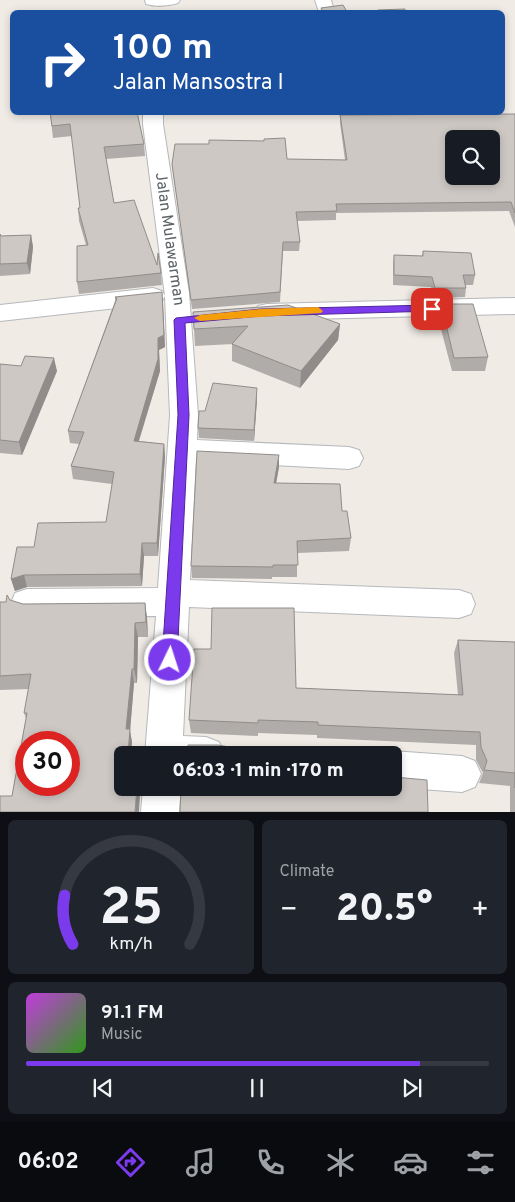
<!DOCTYPE html>
<meta charset="utf-8">
<style>
body{margin:0;font-family:Overpass,sans-serif;background:#20242c;color:#f1f3f6;height:100vh;display:flex;flex-direction:column;font-size:19px;white-space:nowrap}
*{box-sizing:border-box;margin:0}
p{font-size:16px;color:#9ea1a6}
.icon{flex:none;width:28px;height:28px;fill:none;stroke:currentColor;stroke-width:2;stroke-linecap:round;stroke-linejoin:round}
.map{position:relative;height:812px;overflow:hidden}
.drawer{display:flex;flex-direction:column;gap:8px;padding:8px;background:#0d0f14;flex:1}
.drawer>*{flex:none}
.top-card{position:absolute;left:10px;top:10px;width:495px;height:105px;border-radius:8px;box-shadow:0 2px 8px #0003;background:#1a4fa0;color:#fff;overflow:hidden}
.controls{position:absolute;left:445px;top:130px;display:grid;gap:10px}
.controls a{display:grid;place-items:center;width:55px;height:55px;border-radius:8px;background:#171b24;box-shadow:0 2px 8px #0003;font-size:25px}
.speed{position:absolute;left:15px;top:731px;display:flex;gap:10px;font-size:25px;font-weight:700;text-align:center}
.speed>*{display:grid;place-content:center;width:65px;height:65px;border-radius:50%;background:#171b24;box-shadow:0 2px 8px #0003;line-height:1}
.speed .limit{border:8px solid #d22;background:#fff;color:#111}
.pin{position:absolute;display:grid;place-items:center;width:42px;height:42px;color:#fff;margin:-21px;border-radius:10px;box-shadow:0 2px 8px #0006}
.me{position:absolute;width:55px;margin:-28px;rotate:4deg;stroke-linejoin:round;filter:drop-shadow(0 0 4px #0008)}
.turn{display:flex;align-items:center;gap:18px;height:105px;padding:0 20px;font-size:22px}
.turn .icon{width:65px;height:65px;stroke-width:2.5}
.turn b{display:block;font-size:35px;line-height:42px}
.big{font-size:38px;font-weight:800;line-height:1.1}
.drawer .widget{flex:1;display:flex;flex-direction:column;justify-content:center;gap:8px;min-width:0;padding:0 18px;border-radius:8px;background:#20242c}
.drawer .dial{align-items:center;gap:0}
.dial svg{height:130px;overflow:visible;fill:none;stroke:#363941;stroke-width:7;stroke-linecap:round;text-anchor:middle}
.dial text{fill:#f1f3f6;stroke:none}
.song{display:flex;align-items:center;gap:15px}
.cover{width:60px;height:60px;border-radius:8px;background:linear-gradient(135deg,hsl(290 70% 55%),hsl(110 70% 35%))}
.played{height:5px;border-radius:2px;background:linear-gradient(90deg,#7c3aed 85%,#363941 85%)}
.keys{display:flex;justify-content:space-around;direction:ltr}
.heat{display:flex;justify-content:space-between;align-items:center;font-size:28px;direction:ltr}
.drawer .tiles{flex:1;display:grid;gap:8px;grid-template-columns:1fr 1fr}
.widget:last-child{grid-column:span 2}
.trip{position:absolute;left:114px;top:746px;width:288px;height:50px;border-radius:8px;background:#171b24;box-shadow:0 2px 8px #0003;font-weight:800;line-height:50px;text-align:center}
.tab-bar{display:flex;height:80px;justify-content:space-around;align-items:center;background:#090b0e;color:#9ea1a6}
.tab-bar .icon{width:35px;height:35px}
.tab-bar .current{color:#7c3aed}
.tab-bar b{font-size:22px;color:#f1f3f6}
.map>svg:first-child{display:block}
</style>
<div class="map">
<svg width="515" height="812" viewBox="0 0 515 812">
<rect width="100%" height="100%" fill="#f0ebe5"/>
<g fill="none" stroke-linecap="round" stroke-linejoin="round">
<defs>
<path id="minor" d="M145,0H180L178,3C168,6 156,7 146,4Z
M315,0H331L334,11L319,12Z
M143,112H163V124L189,293L198,415L197,440L349,447L359,450L363,458L359,466L349,469L196,461L190,580L459,590L471,594L475,604L471,614L459,618L189,607L183,736L206,737L219,742L225,755H145L156,616L27,617L15,613L11,603L15,593L27,589L158,588L170,415L165,296L162,301L153,304L0,321V305L153,288L162,291L165,296L143,124Z
M515,298V314L267,320L258,318L255,312L258,306L267,304Z
M392,751L462,756L475,761L481,774L475,787L462,792L392,787V755H382Z
M143,788H181L179,812H141Z"/>
</defs>
<use href="#minor" stroke="#b5b9bd" stroke-width="2"/>
<use href="#minor" fill="#fff" fill-rule="evenodd"/>
</g>
<path fill="#b0aca9" d="M50,112L144,144L145,156L106,159L114,203L157,265L161,273L162,285L79,294L77,282L86,245L79,221L78,208H80L72,136L53,138Z
M515,114V227L509,211L336,213V220L297,221L300,242L299,251H283L280,302L192,309L172,164L287,159L345,160L340,123V115Z
M0,234L1,236L31,235L33,247L30,274L0,276Z
M423,251L475,275L473,285H465L466,288L465,297L434,298L431,287L393,285V264L394,255L422,256Z
M115,297L163,304L165,347L159,350L160,371L139,441L164,444L165,457L158,556H144L142,586L27,587L15,591L11,579L34,547L106,522L112,484L73,479L71,466L79,444L70,443L68,431L115,301Z
M441,304L488,357L485,371H452L438,318Z
M193,312L340,324L338,340L300,388L232,361V344H233L195,346Z
M0,364L57,371L22,455L0,453Z
M257,399L254,441L199,438L198,428Z
M279,455V467L276,483L342,511L351,538L349,551L297,553V577H272V579L192,578L191,566Z
M10,600L23,604L145,603L147,618L148,637H138L137,683H134L130,731L132,742L122,788L140,794L12,796L26,718L24,713L29,689L0,690V602H6Z
M458,640L515,642V812H510V786L479,783L483,773L476,760V745L317,738V735L258,733V736L191,733L189,720L296,688L458,695L454,653Z"/>
<path fill="#908c89" d="M31,235L33,247L30,274L27,263Z
M162,292L165,347L159,350L160,371L135,453L134,441L158,338Z
M340,324L338,340L300,388L301,371Z
M54,358L57,371L22,455L19,442Z
M257,388V399L254,441V430Z
M164,444L165,457L158,556L157,543Z
M279,455V467L274,495V483Z
M142,543L144,556L142,586L140,574Z
M24,575L27,587L15,591L11,579Z
M145,603L147,618L148,637L146,622Z
M135,623L138,637L137,683L134,669Z
M132,669L134,683L130,731L132,742L131,755H128L126,729Z
M137,788H139L140,794L139,812H135Z"/>
<path fill="#cdc8c4" stroke="#908c89" fill-rule="evenodd" d="M343,5L347,12H323L321,8Z
M405,9V12H378V10Z
M50,112H137L144,144L104,147L114,203L134,200L157,265L158,253L161,273L77,282V246L88,245L78,208H80L70,124L52,126Z
M515,114V213L511,202L336,204L337,211L296,212L300,242H283L280,292L191,300L172,164L175,144H209V140L264,141V139L285,138L287,159L347,160L340,115ZM454,139H491V176H454Z
M0,234L1,236L31,235L27,263L0,264Z
M423,251L471,253L475,275H463L466,288H435L432,277L394,275V255L423,256Z
M162,292L164,335L158,338V359L134,441L164,444L157,543H142L140,574L24,575L11,579L17,547H34L38,523L106,522L114,472L71,466L84,432L68,431L117,298L115,297Z
M441,304H473L488,357L454,358Z
M288,305L340,324L301,371L232,344L248,326L194,329L193,312Z
M25,356L54,358L19,442L0,440V364L21,366Z
M213,383L257,388L254,430L198,428L199,411H205Z
M197,451L279,455L274,483L340,484L342,511H347L351,538L297,541L298,565H273V567L191,566Z
M7,595L10,600L23,604L145,603L146,622L135,623L134,669H132L126,729H130L128,755H122V788H137L135,812H0V796H12L27,713H24L31,674L0,676V602H6ZM26,742H69V785H26Z
M212,608H294L296,688L463,695L458,640L515,642V788V773L484,770L487,761L481,747L480,732L318,725V722L258,720V723L189,720L194,649H211Z
M188,745H218L257,752V755H187Z
M393,773L394,777L427,780L428,812H180L181,788H392Z"/>
<path fill="#7c3aed" stroke="#51269a" d="M432,305L435,306L437,309L435,311L261,316L185,323L189,415L177,660L175,664L170,666L165,664L162,660L178,415L174,320L176,318L261,309Z"/>
<path fill="#f59e0b" d="M318,307L323,311L321,313L200,321L194,318L200,315L261,309Z"/>
<g text-anchor="middle" dominant-baseline="central" stroke-width="4" stroke-linejoin="round" paint-order="stroke">
<g font-size="16" fill="#5c6367" stroke="#fff">
<text transform="translate(169 239) rotate(82)">Jalan Mulawarman</text>
</g>
</g>
</svg>
<div class="controls">
<a><svg class="icon" aria-label="search" viewBox="0 0 24 24"><circle cx="10" cy="10" r="6"/><path d="M15 15l6 6"/></svg></a>
</div>
<div class="speed"><div class="limit">30</div></div>
<div class="pin" style="left:432px;top:309px;background:#d93025"><svg class="icon" aria-label="arrive" viewBox="0 0 24 24"><path d="M6 21V4h12l-3 4 3 4H6"/></svg></div>
<svg class="me" style="left:170px;top:660px" viewBox="-20 -20 40 40"><circle r="17" fill="#7c3aed" stroke="#fff" stroke-width="3"/><path d="M0-11L8 9 0 5-8 9z" fill="#fff"/></svg>
<div class="trip">06:03 · 1 min · 170 m</div>
<div class="top-card">
<div class="turn"><svg class="icon" aria-label="right" viewBox="0 0 24 24"><path d="M7 20v-9h11M14 6l5 5-5 5"/></svg><div><b>100 m</b>Jalan Mansostra I</div></div>
</div>
</div>
<section class="drawer">
<div class="tiles">
<div class="widget dial"><svg viewBox="0 0 100 80">
<path d="M14 69A42 42 0 1 1 86 69"/>
<path d="M14 69A42 42 0 0 1 9 39" stroke="#7c3aed"/>
<text x="50" y="56" font-size="32" font-weight="700">25</text>
<text x="50" y="72" font-size="11">km/h</text>
</svg></div>
<div class="widget"><p>Climate</p>
<div class="heat"><a>−</a><b class="big">20.5°</b><a>+</a></div>
</div>
<div class="widget">
<div class="song"><i class="cover"></i><div><b>91.1 FM</b><p>Music</p></div></div>
<div class="played"></div>
<div class="keys"><svg class="icon" aria-label="previous" viewBox="0 0 24 24"><path d="M18 5L8 12l10 7zM5 5v14"/></svg><svg class="icon" aria-label="pause" viewBox="0 0 24 24"><path d="M8 5v14M16 5v14"/></svg><svg class="icon" aria-label="next" viewBox="0 0 24 24"><path d="M6 5l10 7-10 7zM19 5v14"/></svg></div>
</div>
</div>
</section>
<nav class="tab-bar">
<b>06:02</b>
<svg class="icon current" aria-label="directions" viewBox="0 0 24 24"><path d="M12 3l9 9-9 9-9-9zM9 14v-3h6M13 9l2 2-2 2"/></svg>
<svg class="icon" aria-label="music" viewBox="0 0 24 24"><path d="M9 18V5l10-2v13"/><circle cx="6" cy="18" r="3"/><circle cx="16" cy="16" r="3"/></svg>
<svg class="icon" aria-label="phone" viewBox="0 0 24 24"><path d="M5 4h4l2 5-3 2q2 4 5 5l2-3 5 2v4C11 20 4 13 5 4z"/></svg>
<svg class="icon" aria-label="climate" viewBox="0 0 24 24"><path d="M12 3v18M4 7l16 10M4 17L20 7"/></svg>
<svg class="icon" aria-label="car" viewBox="0 0 24 24"><path d="M5 17H2v-5l4-1 3-4h7l3 4 3 1v5h-3M9 17h6M6 11h13"/><circle cx="7" cy="17" r="2"/><circle cx="17" cy="17" r="2"/></svg>
<svg class="icon" aria-label="filters" viewBox="0 0 24 24"><path d="M4 7h16M4 17h16"/><circle cx="9" cy="7" r="2"/><circle cx="15" cy="17" r="2"/></svg>
</nav>
